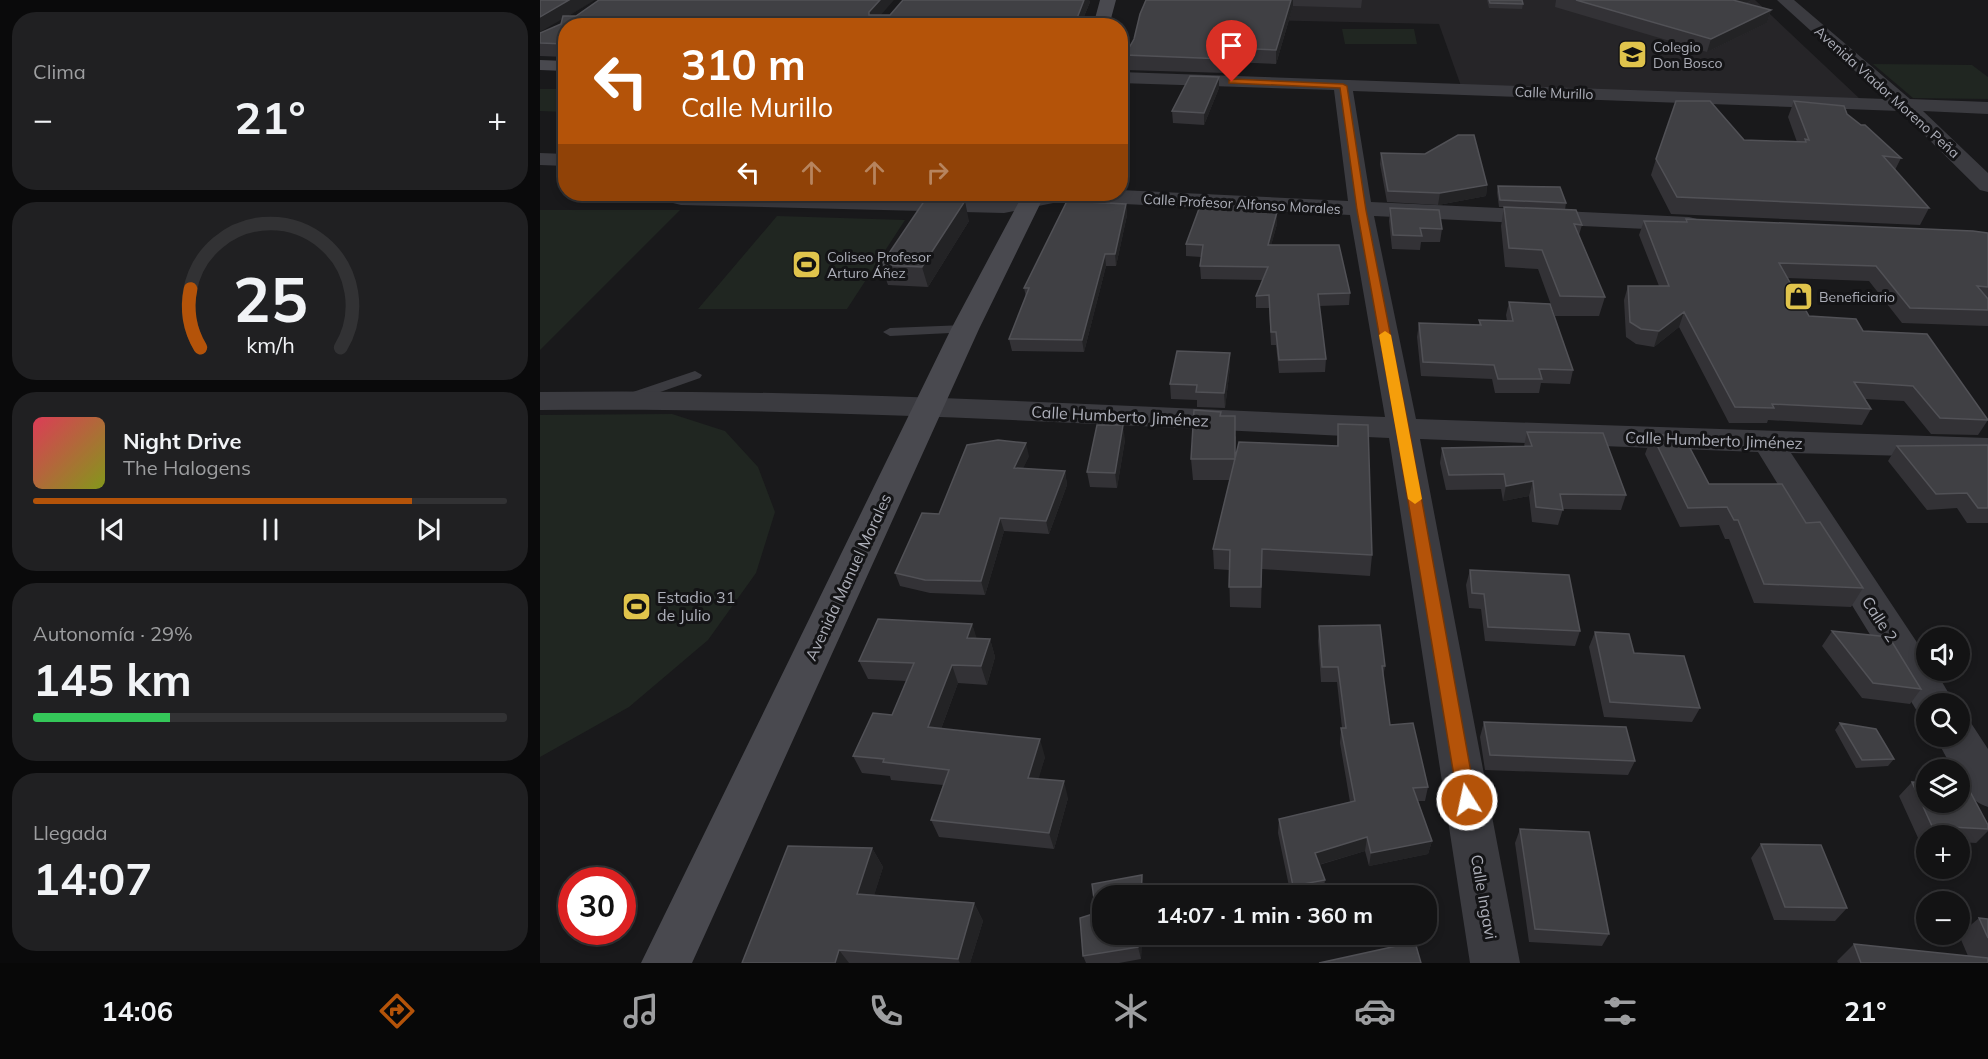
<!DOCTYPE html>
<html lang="es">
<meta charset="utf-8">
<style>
body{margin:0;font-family:Mulish,sans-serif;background:#202022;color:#f1f3f6;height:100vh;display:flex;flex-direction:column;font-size:22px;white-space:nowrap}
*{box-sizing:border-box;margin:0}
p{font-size:20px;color:#9d9ea0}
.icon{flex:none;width:33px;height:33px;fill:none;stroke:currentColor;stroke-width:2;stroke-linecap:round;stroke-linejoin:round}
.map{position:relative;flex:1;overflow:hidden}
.side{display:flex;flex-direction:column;gap:12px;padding:12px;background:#0a0a0b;width:540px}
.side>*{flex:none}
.hud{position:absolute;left:18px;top:18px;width:570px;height:183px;border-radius:24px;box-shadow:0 3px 9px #0003,0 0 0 2px #323234;background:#b45309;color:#fff;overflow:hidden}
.tools{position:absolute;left:1376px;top:627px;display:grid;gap:12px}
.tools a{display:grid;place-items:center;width:54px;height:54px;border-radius:50%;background:#131314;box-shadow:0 3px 9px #0003,0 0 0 2px #323234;font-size:30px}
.speed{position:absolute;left:18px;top:867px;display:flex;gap:12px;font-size:30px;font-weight:700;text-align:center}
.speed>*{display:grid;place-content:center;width:78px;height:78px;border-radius:50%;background:#131314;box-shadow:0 3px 9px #0003,0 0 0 2px #323234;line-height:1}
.speed .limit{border:9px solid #d22;background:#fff;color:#111}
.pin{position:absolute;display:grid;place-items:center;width:51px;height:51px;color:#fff;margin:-62px -26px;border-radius:50% 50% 50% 0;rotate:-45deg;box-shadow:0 0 6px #0007}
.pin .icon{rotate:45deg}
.me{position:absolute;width:66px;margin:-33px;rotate:350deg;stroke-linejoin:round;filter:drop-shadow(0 0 4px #0008)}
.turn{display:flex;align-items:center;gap:21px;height:126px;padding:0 24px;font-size:27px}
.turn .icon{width:78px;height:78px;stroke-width:2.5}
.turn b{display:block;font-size:42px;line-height:51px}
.lanes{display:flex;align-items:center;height:57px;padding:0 24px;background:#0003;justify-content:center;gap:30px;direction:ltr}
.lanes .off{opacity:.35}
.big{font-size:45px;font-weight:700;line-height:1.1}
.side .card{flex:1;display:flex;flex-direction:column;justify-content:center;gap:9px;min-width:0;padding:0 21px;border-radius:24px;background:#202022}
.side .dial{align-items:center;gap:0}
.dial svg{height:156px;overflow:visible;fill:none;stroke:#323234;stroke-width:7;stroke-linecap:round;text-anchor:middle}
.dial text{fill:#f1f3f6;stroke:none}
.song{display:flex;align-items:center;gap:18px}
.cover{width:72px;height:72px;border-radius:9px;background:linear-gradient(135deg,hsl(350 70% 55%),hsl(70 70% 35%))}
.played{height:6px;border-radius:3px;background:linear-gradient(90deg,#b45309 80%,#323234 80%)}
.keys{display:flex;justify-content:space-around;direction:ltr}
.heat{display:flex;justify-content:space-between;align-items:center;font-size:33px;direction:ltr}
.charge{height:9px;border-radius:4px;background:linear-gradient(90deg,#34c759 29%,#323234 0)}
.trip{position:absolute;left:552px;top:885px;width:345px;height:60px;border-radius:24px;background:#131314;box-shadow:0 3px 9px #0003,0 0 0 2px #323234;font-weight:700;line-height:60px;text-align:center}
.dock{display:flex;height:96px;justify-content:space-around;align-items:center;background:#080808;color:#9d9ea0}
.dock .icon{width:42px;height:42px}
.dock .active{color:#b45309}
.dock b{font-size:27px;color:#f1f3f6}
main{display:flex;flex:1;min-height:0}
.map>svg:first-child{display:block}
</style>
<main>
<section class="side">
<div class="card"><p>Clima</p>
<div class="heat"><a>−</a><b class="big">21°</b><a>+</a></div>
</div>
<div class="card dial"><svg viewBox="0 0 100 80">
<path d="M14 69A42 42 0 1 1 86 69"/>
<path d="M14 69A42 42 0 0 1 9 39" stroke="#b45309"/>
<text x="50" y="56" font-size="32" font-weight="700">25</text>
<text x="50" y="72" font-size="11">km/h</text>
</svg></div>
<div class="card">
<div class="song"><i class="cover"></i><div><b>Night Drive</b><p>The Halogens</p></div></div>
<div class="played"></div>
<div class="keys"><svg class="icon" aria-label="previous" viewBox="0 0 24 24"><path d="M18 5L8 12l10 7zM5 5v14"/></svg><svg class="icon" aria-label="pause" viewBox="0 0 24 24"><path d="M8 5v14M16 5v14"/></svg><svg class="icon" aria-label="next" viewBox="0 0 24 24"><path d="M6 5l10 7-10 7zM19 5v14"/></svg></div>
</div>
<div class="card"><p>Autonomía · 29%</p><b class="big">145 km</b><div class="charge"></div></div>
<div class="card"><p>Llegada</p><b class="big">14:07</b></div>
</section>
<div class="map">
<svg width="1448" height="963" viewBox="0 0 1448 963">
<rect width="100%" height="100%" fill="#19191b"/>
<path fill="#262528" d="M674,0H1215L1320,99L921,86L899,24L669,19Z"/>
<path fill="#202621" d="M802,29H874L877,44H805Z
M1333,64L1432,65L1448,77V99L1373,98Z
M0,89H25V112L0,111Z
M0,210H140L0,350Z
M237,216L365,220L307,309H158Z
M132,414L185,431L218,467L235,512L216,573L168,640L89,707L0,757V415Z"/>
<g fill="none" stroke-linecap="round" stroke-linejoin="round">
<path fill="#3b3b40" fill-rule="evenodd" d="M425,325L430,326L432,329L430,332L350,336L343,332L350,328Z
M155,371L162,375L160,378L89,403L82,398L84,395Z"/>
<path fill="#3b3b40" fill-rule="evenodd" d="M1237,0H1254L1370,99L1448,102V114L1383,111L1448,173V192L1440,190L1360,111L813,91L831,202L1149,217L1157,219L1161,224L1157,229L1149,231L834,216L876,419L1448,438V458L1251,453L1386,656V670H1395L1415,704H1386V718L1380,716L1218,452L880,439L980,963H930L849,438C566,425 283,407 0,410V392C282,388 564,406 845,417L810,215L523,201L464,213L141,205L133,203L128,194H235L464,199L492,194H580V190L808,201L794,90L580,83V72L1346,99Z
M0,153L26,154V166L0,165Z
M1419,719L1431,723L1448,749V807C1431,801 1419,789 1419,770H1413L1395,736H1419Z"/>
<path fill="#49494f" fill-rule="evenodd" d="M560,0H576L569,26H553Z
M0,60L26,61V71L0,70Z
M483,194H505L439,329L152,963H101L411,329Z"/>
</g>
<path fill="#333236" d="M55,0L28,16L350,15L363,0H549L550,2L540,26H26V57L0,56V33L21,24L22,19Z
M606,0H822L821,8L753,6L736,64L691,62L686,73L586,70L585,55L594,39Z
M947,0H982L983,4L982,9L949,8Z
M1016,0H1212L1206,4L1231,10L1227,23L1167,52L1015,7Z
M679,77V88L664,125L633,123L632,111Z
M1254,101L1307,114L1361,158L1355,170L1389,208L1380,225L1131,214L1111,175L1116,159L1204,140L1257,142L1248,117Z
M841,153L947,185L946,196L898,205L847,202L840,164Z
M958,186L1026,203L1025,210L1042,225L1039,235L1065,297L1059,316H1015L998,269L965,267L961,226L964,207H959L957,192Z
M405,195V194H434L433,196H417L418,201L429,221L388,287L348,285L341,265Z
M586,204L587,215L576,266H566L544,352L472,351L469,339L486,297L484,288Z
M850,208L902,229L900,242H881L880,250L852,249L849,221Z
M1146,219L1448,233V326L1362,323L1329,281L1247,278L1269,316L1323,331L1448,420L1438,435L1391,434L1364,401L1324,399L1331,409L1322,425L1228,420L1227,423H1189L1139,327L1114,347L1096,344L1086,337L1084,300L1088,286H1119L1099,235L1104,221L1145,222Z
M737,224L731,245L810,293L809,305L779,306L786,359L785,372L739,373L736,345H731L729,308H716V296L723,280L661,279L660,266L661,257L646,256V244Z
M969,302L1033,370L1030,384L1001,383L999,393H955L952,379L881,376L877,337L879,323L939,325V320L967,321L966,315Z
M690,367L685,408L657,407V400L631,399L630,384Z
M681,412V416L696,437L695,456L797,446L798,424L832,555L830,576L722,569L721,608L690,607L689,570L674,569L673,549L690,480H653L651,459Z
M987,432L1086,495L1081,510L1023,509L1018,525L992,522L989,496L963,501L961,489L906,490L900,463L902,448L984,446Z
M1112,435L1169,484L1266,523L1323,588L1311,607L1214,603L1189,539H1185L1179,525L1140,527L1105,454Z
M585,440L577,488L550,487L547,472Z
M1448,445V523H1427L1417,508L1387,510L1348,461L1357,446Z
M489,456L483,468L525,471L527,485L509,534L464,531L445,595L390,593L360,586L355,573L399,514Z
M930,570L1040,631L1035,646L945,641L941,609L929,608L926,585Z
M432,624L436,638L450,639L455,657L447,685L418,683L401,729L505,757L498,779L528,798L514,849L399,837L391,820L403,785L351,780L350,776L322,773L313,756L352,715L366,681L328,679L319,661Z
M779,626L845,666L843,678L850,725L888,787L885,801H878L892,841L888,854L829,866L825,851L779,865L785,880L783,894L774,896H751L738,833L739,819L810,802L800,743L801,728H802L797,682H781L778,641Z
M1292,631L1381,689L1370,704L1322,698L1282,646Z
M1055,632L1094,653L1160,708L1152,722L1064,717L1049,647Z
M944,722L1095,761L1088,775L945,770L940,737Z
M1300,723L1354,759L1348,766L1316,768L1295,730Z
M1372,782L1448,825V831L1436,843L1419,842V836H1386V840H1379L1359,796Z
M980,829L1069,934L1062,946L989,942L975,843Z
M1221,844L1307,908L1295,921L1234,920L1211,858Z
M332,848L343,867L334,895L434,903L443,921L430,963H202Z
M602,875L604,888L562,934H602L601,959L579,963H546L543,956L556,913Z
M1439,918L1448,919V963H1298L1297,961L1314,944L1428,956L1419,935Z"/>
<path fill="#232325" d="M29,0H55L0,32V17Z
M340,0H354L332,25L329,12Z
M544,0H549L550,2L540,26H534Z
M751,0H753V6L736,64V50Z
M1192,0H1212L1188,12Z
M1231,10L1227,23L1167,52L1171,39Z
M690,48L691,62L686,73L685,59Z
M679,77V88L664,125V113Z
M947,185L946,196L898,205L900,193Z
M417,195L420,209L425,201L429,221L388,287L382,267L413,200Z
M586,204L587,215L576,266L575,254Z
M737,212V224L728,257V245Z
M565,254L566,266L544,352L542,340Z
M1144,312L1139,327L1114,347L1119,331Z
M690,353V367L685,408L684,393Z
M583,425L585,440L577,488L575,473Z
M486,443L489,456L477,481L474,468Z
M525,471L527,485L509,534L506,521Z
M993,481L989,496L963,501L966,486Z
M460,518L464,531L445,595L441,581Z
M432,624L438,642L427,638Z
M450,639L455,657L447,685L441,666Z
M412,665L418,683L395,745L388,727Z
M500,739L505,757L494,795L488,778Z
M524,781L528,798L514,849L509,833Z
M827,837L825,851L774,866L775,853Z
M892,841L888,854L829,866L831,853Z
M332,848L343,867L329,912L317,894Z
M602,875L604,888V896H601Z
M434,903L443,921L430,963H420L418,959Z
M599,934H602L601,959L598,947Z
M299,950L309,963H295Z"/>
<path fill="#404044" stroke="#515156" stroke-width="1.5" d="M0,0H29L0,17Z
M59,0H340L329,12V15H350L363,0H544L534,26H26V44L0,43V33L21,24L23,16H36Z
M606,0H751L736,50L690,48L685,59L585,55L594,39L600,14Z
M949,0H982L983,4L950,3Z
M1036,0H1193L1231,10L1171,39Z
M650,76L679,77L664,113L632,111Z
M1136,101H1170L1204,140L1266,142L1265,139L1269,140L1254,101L1304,106L1307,114L1321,125H1325L1361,158L1343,156L1389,208L1137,197L1116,159Z
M918,135H934L947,185L900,193L848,191L841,153L885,154Z
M958,186L1020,187L1026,203L960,200Z
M389,194L417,195L413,200L425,201L382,267L341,265Z
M527,201L586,204L575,254H565L542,340L469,339L489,288H484Z
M660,206L737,212L728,245H799L810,293L778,294L786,359L739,360L736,332H731L729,295L716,296L728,267L660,266L663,245L646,244Z
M964,207L1036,210L1042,225L1034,224L1065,297L1020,296L1002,250L969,248Z
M850,208L899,210L902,229L880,228L882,236L853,235Z
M1146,219L1433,231L1448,233V287L1437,286L1448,299V310L1370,308L1336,266L1239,263L1269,316L1316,319L1323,331L1387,334L1448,420L1400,418L1373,386L1314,382L1331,409L1232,404L1234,408L1195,407L1144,312L1119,331L1101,329L1090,322L1088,286H1129L1104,221L1147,222Z
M969,302L1010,304L1033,370L999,369L1002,379H958L954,365L883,362L879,323L941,325L939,320L973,321Z
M637,351L690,353L684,393L656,392L657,385L630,384Z
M654,410L681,412L680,416H695V459H651Z
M798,424L828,425L832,555L722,549L721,587H689L690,550L673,549L699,442L798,446Z
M557,425H583L575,473L547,472Z
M987,432L1063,433L1086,495L1020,494L1023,510L996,507L993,481L966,486L964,474L909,475L902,448L992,446Z
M1112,435H1143L1169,484H1242L1266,523L1280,522L1323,588L1224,584L1198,520H1194L1187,507L1148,508Z
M458,440L486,443L474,468L525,471L506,521L460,518L441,581L385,580L355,573L382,513L399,514L427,445Z
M1448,445V508H1438L1427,493L1396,494L1357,446Z
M930,570L1029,575L1040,631L948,627L944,594L932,593Z
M338,619L432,624L427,638L450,639L441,666L412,665L388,727L500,739L488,778L524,781L509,833L391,820L409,770L343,762L344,759L313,756L333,713L352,715L374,663L319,661Z
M840,625L845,666H842L850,725L873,723L888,787L873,788L892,841L831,853L827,837L775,853L785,880L753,886L739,819L815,801L801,728H806L798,667H782L779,626Z
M1292,631L1349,637L1381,689L1333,683Z
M1055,632L1089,634L1094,653L1144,656L1160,708L1070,702Z
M944,722L1086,727L1095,761L950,755Z
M1300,723L1336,729L1354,759L1322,760Z
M1372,782L1386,783V802H1419V785L1427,786L1448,825V829L1392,826Z
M980,829L1049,832L1069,934L995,929Z
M1221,844L1281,845L1307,908L1245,907Z
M248,846L332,848L317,894L434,903L418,959L299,950L295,963H202Z
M602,875L601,896H562V934H599L598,947L543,956L540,918L556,913L552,884Z
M1439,918L1448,919V938Z
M875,942L881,963H779Z
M1314,944L1448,958V963H1321Z"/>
<path fill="#b45309" stroke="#753606" stroke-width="1.5" d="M692,79L803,84L807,86L826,210L869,429L936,800L934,806L927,809L921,806L918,800L856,429L817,210L800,88L689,83V80Z"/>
<path fill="#f59e0b" d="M845,331L851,335L882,499L875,504L868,499L839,335Z"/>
<defs>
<symbol id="school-square" viewBox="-11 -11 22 22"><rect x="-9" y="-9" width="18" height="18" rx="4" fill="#e0c44c" stroke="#141416"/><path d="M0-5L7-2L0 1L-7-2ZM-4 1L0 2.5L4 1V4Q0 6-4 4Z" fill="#111"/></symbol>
<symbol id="stadium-square" viewBox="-11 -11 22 22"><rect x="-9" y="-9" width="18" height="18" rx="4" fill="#e0c44c" stroke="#141416"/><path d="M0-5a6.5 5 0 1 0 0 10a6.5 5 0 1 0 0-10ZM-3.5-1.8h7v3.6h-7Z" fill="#111"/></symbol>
<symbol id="shop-square" viewBox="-11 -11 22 22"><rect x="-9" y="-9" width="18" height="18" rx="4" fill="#e0c44c" stroke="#141416"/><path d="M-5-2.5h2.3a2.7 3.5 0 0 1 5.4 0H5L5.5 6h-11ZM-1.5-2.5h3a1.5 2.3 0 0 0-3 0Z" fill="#111"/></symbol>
</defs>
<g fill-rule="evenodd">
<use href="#school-square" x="1076" y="38" width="33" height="33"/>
<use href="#stadium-square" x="250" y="248" width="33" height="33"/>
<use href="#shop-square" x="1242" y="280" width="33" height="33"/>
<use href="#stadium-square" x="80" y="590" width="33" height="33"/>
</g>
<g text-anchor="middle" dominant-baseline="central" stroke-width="6" stroke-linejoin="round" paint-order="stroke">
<g font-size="14" fill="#adafb9" stroke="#141416" text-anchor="start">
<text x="1113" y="47">Colegio<tspan x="1113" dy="16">Don Bosco</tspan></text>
<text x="287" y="257">Coliseo Profesor<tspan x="287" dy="16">Arturo Áñez</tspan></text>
<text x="1279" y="297">Beneficiario</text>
</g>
<g font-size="14" fill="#adafb9" stroke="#141416">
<text transform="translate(1347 92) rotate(42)">Avenida Viador Moreno Peña</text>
<text transform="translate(1014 93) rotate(2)">Calle Murillo</text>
<text transform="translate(702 204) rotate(3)">Calle Profesor Alfonso Morales</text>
</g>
<g font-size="16" fill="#adafb9" stroke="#141416">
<text transform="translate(580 416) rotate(3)">Calle Humberto Jiménez</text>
<text transform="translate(1174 440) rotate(2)">Calle Humberto Jiménez</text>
<text transform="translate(308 577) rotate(-65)">Avenida Manuel Morales</text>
<text transform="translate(1340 619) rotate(57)">Calle 2</text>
<text transform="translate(944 897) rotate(80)">Calle Ingavi</text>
</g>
<g font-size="16" fill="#adafb9" stroke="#141416" text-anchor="start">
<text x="117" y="597">Estadio 31<tspan x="117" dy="18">de Julio</tspan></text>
</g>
</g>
</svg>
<div class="tools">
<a><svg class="icon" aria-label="sound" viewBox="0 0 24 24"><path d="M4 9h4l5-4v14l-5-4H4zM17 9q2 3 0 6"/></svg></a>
<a><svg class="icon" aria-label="search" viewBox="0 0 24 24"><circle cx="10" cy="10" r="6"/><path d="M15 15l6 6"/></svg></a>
<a><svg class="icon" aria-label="layers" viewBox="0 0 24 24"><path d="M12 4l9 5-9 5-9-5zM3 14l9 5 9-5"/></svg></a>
<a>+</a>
<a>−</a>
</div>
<div class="speed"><div class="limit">30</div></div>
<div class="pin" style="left:692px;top:82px;background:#d93025"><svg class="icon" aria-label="arrive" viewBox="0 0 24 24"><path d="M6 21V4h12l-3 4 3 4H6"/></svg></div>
<svg class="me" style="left:927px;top:800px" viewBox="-20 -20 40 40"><circle r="17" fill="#b45309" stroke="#fff" stroke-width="3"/><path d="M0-11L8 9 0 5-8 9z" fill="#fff"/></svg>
<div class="trip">14:07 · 1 min · 360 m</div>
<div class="hud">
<div class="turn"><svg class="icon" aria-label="left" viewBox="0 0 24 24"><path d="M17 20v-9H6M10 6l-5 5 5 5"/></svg><div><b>310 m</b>Calle Murillo</div></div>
<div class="lanes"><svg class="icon" aria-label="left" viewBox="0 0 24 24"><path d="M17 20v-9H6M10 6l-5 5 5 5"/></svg><svg class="icon off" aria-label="ahead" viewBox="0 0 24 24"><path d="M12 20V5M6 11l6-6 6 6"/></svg><svg class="icon off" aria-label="ahead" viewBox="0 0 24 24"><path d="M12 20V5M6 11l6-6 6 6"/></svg><svg class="icon off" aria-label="right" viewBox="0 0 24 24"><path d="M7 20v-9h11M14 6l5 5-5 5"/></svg></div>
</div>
</div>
</main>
<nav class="dock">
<b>14:06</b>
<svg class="icon active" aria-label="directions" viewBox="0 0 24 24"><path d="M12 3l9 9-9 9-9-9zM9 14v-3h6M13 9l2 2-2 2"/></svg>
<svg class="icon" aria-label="music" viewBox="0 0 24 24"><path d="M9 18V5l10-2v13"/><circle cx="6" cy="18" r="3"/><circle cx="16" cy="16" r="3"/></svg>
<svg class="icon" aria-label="phone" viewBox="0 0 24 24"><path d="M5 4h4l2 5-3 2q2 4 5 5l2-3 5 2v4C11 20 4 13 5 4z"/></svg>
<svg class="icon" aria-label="climate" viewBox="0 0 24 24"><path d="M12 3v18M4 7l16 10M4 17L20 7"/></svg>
<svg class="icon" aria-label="car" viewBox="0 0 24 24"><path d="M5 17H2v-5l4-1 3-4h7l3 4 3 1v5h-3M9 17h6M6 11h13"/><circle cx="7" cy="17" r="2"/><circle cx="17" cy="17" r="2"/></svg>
<svg class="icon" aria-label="filters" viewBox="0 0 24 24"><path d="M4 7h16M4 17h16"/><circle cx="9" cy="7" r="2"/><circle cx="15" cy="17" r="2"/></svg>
<b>21°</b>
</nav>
